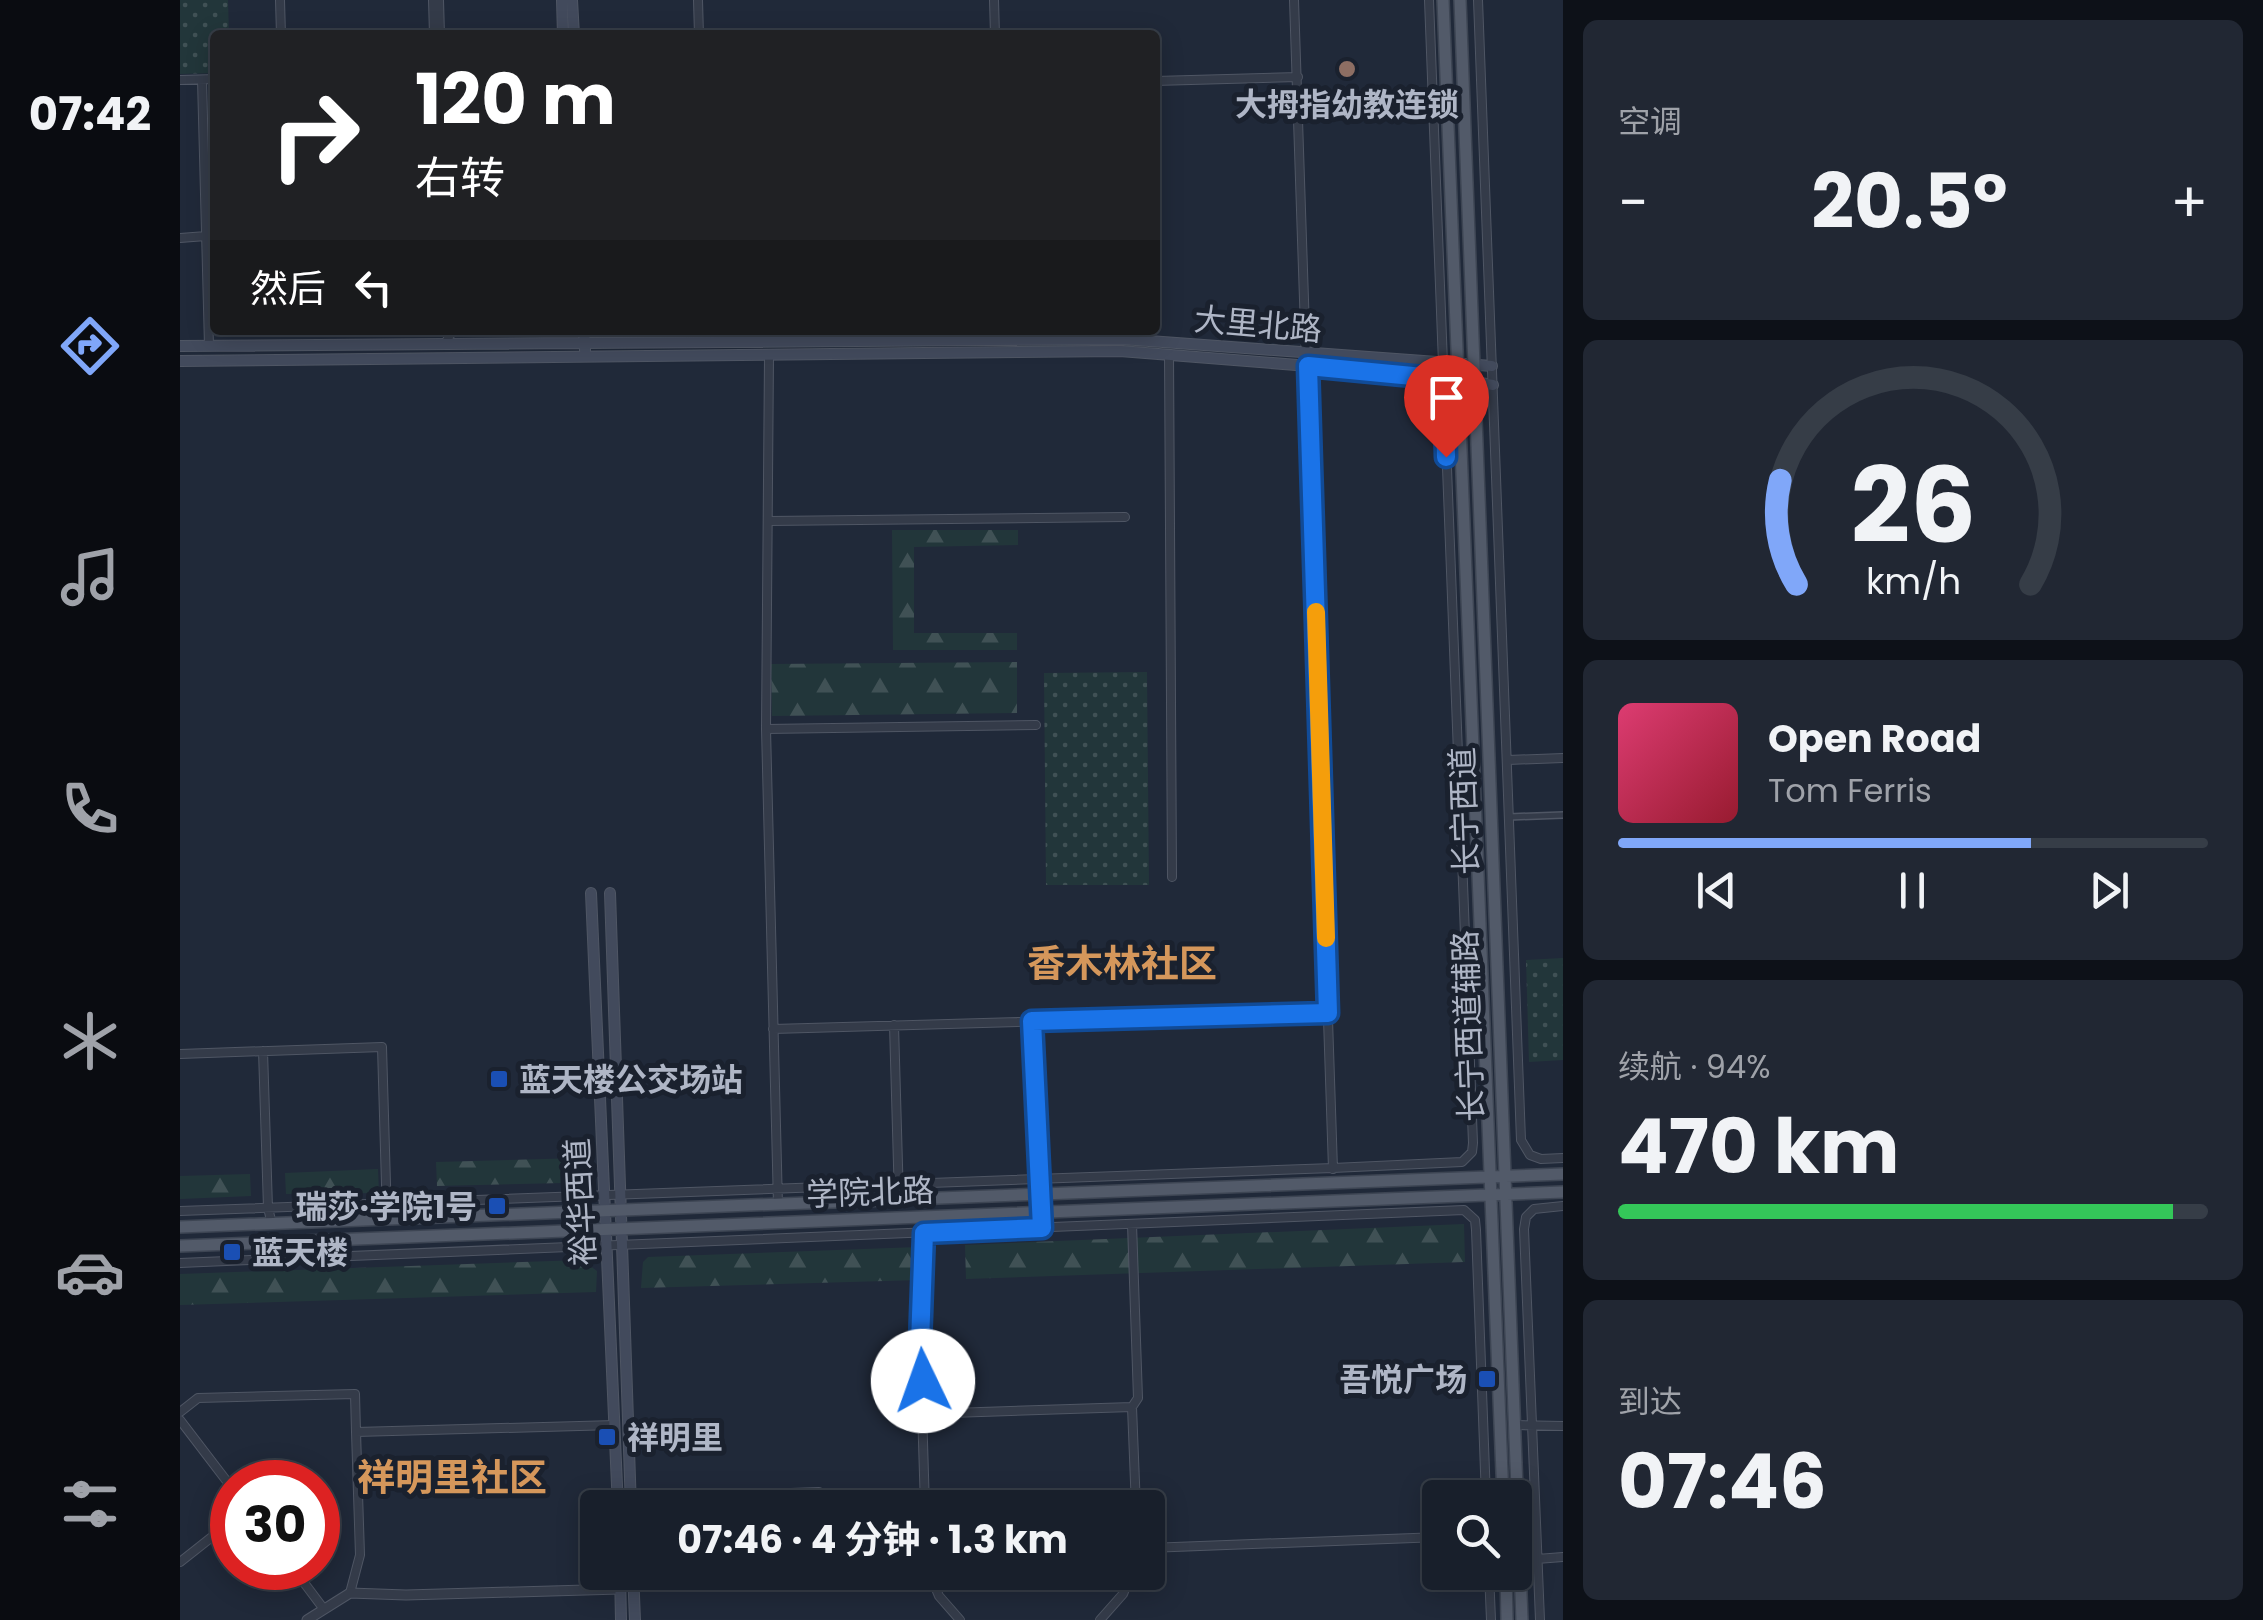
<!DOCTYPE html>
<html lang="zh">
<meta charset="utf-8">
<style>
body{margin:0;font-family:Poppins,"Noto Sans SC",sans-serif;background:#212733;color:#f1f3f6;height:100vh;display:flex;flex-direction:column;font-size:38px;white-space:nowrap}
*{box-sizing:border-box;margin:0}
p{font-size:32px;color:#9fa2a9}
.icon{flex:none;width:55px;height:55px;fill:none;stroke:currentColor;stroke-width:2;stroke-linecap:round;stroke-linejoin:round}
.map{position:relative;flex:1;overflow:hidden}
.drawer{display:flex;flex-direction:column;gap:20px;padding:20px;background:#0d1118;width:700px}
.drawer>*{flex:none}
.banner{position:absolute;left:30px;top:30px;width:950px;height:305px;border-radius:10px;box-shadow:0 5px 25px #0003,0 0 0 2px #363d47;background:#202124;color:#fff;overflow:hidden}
.controls{position:absolute;left:1242px;top:1480px;display:grid;gap:20px}
.controls a{display:grid;place-items:center;width:110px;height:110px;border-radius:10px;background:#181f2b;box-shadow:0 5px 25px #0003,0 0 0 2px #363d47;font-size:50px}
.speed{position:absolute;left:30px;top:1460px;display:flex;gap:20px;font-size:50px;font-weight:700;text-align:center}
.speed>*{display:grid;place-content:center;width:130px;height:130px;border-radius:50%;background:#181f2b;box-shadow:0 5px 25px #0003,0 0 0 2px #363d47;line-height:1}
.speed .limit{border:15px solid #d22;background:#fff;color:#111}
.pin{position:absolute;display:grid;place-items:center;width:85px;height:85px;color:#fff;margin:-102px -42px;border-radius:50% 50% 50% 0;rotate:-45deg;box-shadow:0 0 10px #0007}
.pin .icon{rotate:45deg}
.me{position:absolute;width:110px;margin:-55px;rotate:357deg;stroke-linejoin:round;filter:drop-shadow(0 0 8px #0008)}
.turn{display:flex;align-items:center;gap:35px;height:210px;padding:0 40px;font-size:45px}
.turn .icon{width:130px;height:130px;stroke-width:2.5}
.turn b{display:block;font-size:70px;line-height:85px}
.then{display:flex;align-items:center;height:95px;padding:0 40px;background:#0003;gap:20px;font-size:38px}
.big{font-size:75px;font-weight:700;line-height:1.1}
.drawer .tile{flex:1;display:flex;flex-direction:column;justify-content:center;gap:15px;min-width:0;padding:0 35px;border-radius:15px;background:#212733}
.drawer .dial{align-items:center;gap:0}
.dial svg{height:260px;overflow:visible;fill:none;stroke:#363d47;stroke-width:7;stroke-linecap:round;text-anchor:middle}
.dial text{fill:#f1f3f6;stroke:none}
.song{display:flex;align-items:center;gap:30px}
.cover{width:120px;height:120px;border-radius:15px;background:linear-gradient(135deg,hsl(340 70% 55%),hsl(350 70% 35%))}
.played{height:10px;border-radius:5px;background:linear-gradient(90deg,#80a7f9 70%,#363d47 70%)}
.keys{display:flex;justify-content:space-around;direction:ltr}
.heat{display:flex;justify-content:space-between;align-items:center;font-size:55px;direction:ltr}
.charge{height:15px;border-radius:8px;background:linear-gradient(90deg,#34c759 94%,#363d47 0)}
.trip{position:absolute;left:400px;top:1490px;width:585px;height:100px;border-radius:10px;background:#181f2b;box-shadow:0 5px 25px #0003,0 0 0 2px #363d47;font-weight:700;line-height:100px;text-align:center}
main{display:flex;flex:1;min-height:0}
.tabs{display:flex;flex-direction:column;width:180px;justify-content:space-around;align-items:center;background:#0a0c11;color:#9fa2a9}
.tabs .icon{width:70px;height:70px}
.tabs .selected{color:#80a7f9}
.tabs b{font-size:45px;color:#f1f3f6}
.map>svg:first-child{display:block}
</style>
<main>
<nav class="tabs">
<b>07:42</b>
<svg class="icon selected" aria-label="directions" viewBox="0 0 24 24"><path d="M12 3l9 9-9 9-9-9zM9 14v-3h6M13 9l2 2-2 2"/></svg>
<svg class="icon" aria-label="music" viewBox="0 0 24 24"><path d="M9 18V5l10-2v13"/><circle cx="6" cy="18" r="3"/><circle cx="16" cy="16" r="3"/></svg>
<svg class="icon" aria-label="phone" viewBox="0 0 24 24"><path d="M5 4h4l2 5-3 2q2 4 5 5l2-3 5 2v4C11 20 4 13 5 4z"/></svg>
<svg class="icon" aria-label="climate" viewBox="0 0 24 24"><path d="M12 3v18M4 7l16 10M4 17L20 7"/></svg>
<svg class="icon" aria-label="car" viewBox="0 0 24 24"><path d="M5 17H2v-5l4-1 3-4h7l3 4 3 1v5h-3M9 17h6M6 11h13"/><circle cx="7" cy="17" r="2"/><circle cx="17" cy="17" r="2"/></svg>
<svg class="icon" aria-label="filters" viewBox="0 0 24 24"><path d="M4 7h16M4 17h16"/><circle cx="9" cy="7" r="2"/><circle cx="15" cy="17" r="2"/></svg>
</nav>
<div class="map">
<svg width="1383" height="1620" viewBox="0 0 1383 1620">
<defs>
<pattern id="green-dots" width="8" height="8" patternUnits="userSpaceOnUse" patternTransform="scale(2.5)"><rect width="8" height="8" fill="#22363a"/><path d="M2 2h.1M6 6h.1" fill="none" stroke="#405155" stroke-width="1.8" stroke-linecap="round"/></pattern>
<pattern id="forest-firs" width="22" height="20" patternUnits="userSpaceOnUse" patternTransform="scale(2.5)"><rect width="22" height="20" fill="#22363a"/><path d="M5 1l3.5 6h-7zM16 11l3.5 6h-7z" fill="#405155"/></pattern>
</defs>
<rect width="100%" height="100%" fill="#202939"/>
<path fill="url(#green-dots)" d="M0,0H48L49,35H35V73L0,74Z
M967,672L969,885H866L864,673Z
M1383,958V1060L1349,1062L1346,960Z"/>
<path fill="url(#forest-firs)" d="M712,530H838V545L734,547V633H837V650H713Z
M837,662V713L592,716L591,664Z
M402,1158V1170L384,1183L257,1186L256,1162Z
M198,1169L199,1193L106,1194L105,1173Z
M70,1174L71,1196L0,1199V1176Z
M1284,1224L1285,1262L786,1279L785,1245Z
M739,1247L740,1280L461,1288L463,1262L468,1257Z
M402,1260L417,1271L416,1292L0,1305V1274Z"/>
<g fill="none" stroke-linecap="round" stroke-linejoin="round">
<defs>
<path id="pedestrian" d="M1329,817L1383,815"/>
<path id="minor" d="M100,0L101,35
M253,0L254,35
M259,0L260,35
M518,0L519,35
M814,0L815,35
M1114,0L1153,1169
M1298,0L1341,1140L1350,1155L1361,1159L1383,1158
M0,80L35,79
M22,80L29,346
M975,81L1118,77
M0,238L26,236
M266,342L273,330
M989,354L992,877
M589,356L586,729L598,1205
M589,521L945,517
M586,729L856,725
M1328,760L1383,758
M853,1021L860,1180
M714,1025L719,1200
M593,1029L1148,1013
M83,1051L88,1208L92,1224
M0,1054L202,1047L207,1219
M0,1211L1153,1168L1282,1162L1292,1152L1293,1143L1249,0
M952,1224L958,1398L952,1407
M744,1233L740,1343L745,1508
M0,1263L1284,1210L1295,1220L1296,1230L1306,1498
M0,1412L18,1398L175,1394L176,1432
M742,1414L952,1407L956,1508
M0,1420L52,1488
M1335,1425L1383,1426
M480,1508L490,1507L503,1497L639,1492L650,1508
M668,1508L744,1504
M968,1548L1260,1537
M1357,1559L1383,1557
M0,1562L52,1521
M113,1568L143,1608
M749,1572L759,1596L780,1620
M1309,1572L1311,1620
M170,1593L180,1555L176,1432L435,1425
M920,1620L943,1594L952,1572
M1360,1620L1344,1229L1346,1217L1354,1209L1383,1206"/>
<path id="tertiary" d="M127,1620L170,1593L226,1595L440,1589"/>
<path id="secondary" d="M382,0L383,35
M392,0L394,35
M404,330L405,350
M0,346L942,339L1312,366
M0,361L940,351L1256,376L1313,385
M411,893L438,1508
M430,893L451,1508
M440,1572L441,1620
M453,1572L455,1620"/>
<path id="primary" d="M1263,0L1323,1498
M1280,0L1342,1620
M0,1227L1383,1174
M0,1246L1383,1192
M1326,1572L1327,1620"/>
</defs>
<use href="#pedestrian" stroke="#4f5664" stroke-width="8"/>
<use href="#minor" stroke="#4f5664" stroke-width="10"/>
<use href="#tertiary" stroke="#4f5664" stroke-width="11"/>
<use href="#secondary" stroke="#4f5664" stroke-width="12"/>
<use href="#primary" stroke="#3d4553" stroke-width="14"/>
<use href="#pedestrian" stroke="#343b49" stroke-width="5"/>
<use href="#minor" stroke="#343b49" stroke-width="8"/>
<use href="#tertiary" stroke="#343b49" stroke-width="9"/>
<use href="#secondary" stroke="#424a5c" stroke-width="10"/>
<use href="#primary" stroke="#525a69" stroke-width="11"/>
</g>
<g fill="none" stroke-linecap="round" stroke-linejoin="round">
<defs>
<path id="route" d="M743,1381L740,1343L744,1233L862,1228L852,1021L1148,1013L1128,366L1264,379L1266,457"/>
</defs>
<use href="#route" stroke="#114b97" stroke-width="25"/>
<use href="#route" stroke="#1a73e8" stroke-width="18"/>
<path stroke="#f59e0b" stroke-width="18" d="M1136,612L1146,938"/>
</g>
<circle fill="#8d6e63" stroke="#1a212e" stroke-width="4" cx="1167" cy="69" r="10"/>
<g fill="#1a4fb4" stroke="#1a212e" stroke-width="4">
<rect x="309" y="1069" width="20" height="20" rx="5"/>
<rect x="307" y="1196" width="20" height="20" rx="5"/>
<rect x="42" y="1242" width="20" height="20" rx="5"/>
<rect x="1297" y="1369" width="20" height="20" rx="5"/>
<rect x="417" y="1427" width="20" height="20" rx="5"/>
</g>
<g text-anchor="middle" dominant-baseline="central" stroke-width="10" stroke-linejoin="round" paint-order="stroke">
<g font-size="32" font-weight="bold" fill="#afb6c6" stroke="#1a212e" text-anchor="start">
<text x="1167" y="104" text-anchor="middle">大拇指幼教连锁</text>
<text x="339" y="1079">蓝天楼公交场站</text>
<text x="297" y="1206" text-anchor="end">瑞莎·学院1号</text>
<text x="72" y="1252">蓝天楼</text>
<text x="1287" y="1379" text-anchor="end">吾悦广场</text>
<text x="447" y="1437">祥明里</text>
</g>
<g font-size="32" fill="#afb6c6" stroke="#1a212e">
<text transform="translate(1078 324) rotate(5)">大里北路</text>
<text transform="translate(1284 811) rotate(-92)">长宁西道</text>
<text transform="translate(1288 1026) rotate(-92)">长宁西道辅路</text>
<text transform="translate(690 1192) rotate(-2)">学院北路</text>
<text transform="translate(400 1202) rotate(-93)">裕华西道</text>
</g>
<g font-size="38" font-weight="bold" fill="#d5975b" stroke="#1a212e">
<text x="942" y="963">香木林社区</text>
<text x="272" y="1477">祥明里社区</text>
</g>
</g>
</svg>
<div class="controls">
<a><svg class="icon" aria-label="search" viewBox="0 0 24 24"><circle cx="10" cy="10" r="6"/><path d="M15 15l6 6"/></svg></a>
</div>
<div class="speed"><div class="limit">30</div></div>
<div class="pin" style="left:1266px;top:457px;background:#d93025"><svg class="icon" aria-label="arrive" viewBox="0 0 24 24"><path d="M6 21V4h12l-3 4 3 4H6"/></svg></div>
<svg class="me" style="left:743px;top:1381px" viewBox="-20 -20 40 40"><circle r="19" fill="#fff"/><path d="M0-13L10 11 0 6-10 11z" fill="#1a73e8"/></svg>
<div class="trip">07:46 · 4 分钟 · 1.3 km</div>
<div class="banner">
<div class="turn"><svg class="icon" aria-label="right" viewBox="0 0 24 24"><path d="M7 20v-9h11M14 6l5 5-5 5"/></svg><div><b>120 m</b>右转</div></div>
<div class="then">然后<svg class="icon" aria-label="left" viewBox="0 0 24 24"><path d="M17 20v-9H6M10 6l-5 5 5 5"/></svg></div>
</div>
</div>
<section class="drawer">
<div class="tile"><p>空调</p>
<div class="heat"><a>−</a><b class="big">20.5°</b><a>+</a></div>
</div>
<div class="tile dial"><svg viewBox="0 0 100 80">
<path d="M14 69A42 42 0 1 1 86 69"/>
<path d="M14 69A42 42 0 0 1 9 37" stroke="#80a7f9"/>
<text x="50" y="56" font-size="32" font-weight="700">26</text>
<text x="50" y="72" font-size="11">km/h</text>
</svg></div>
<div class="tile">
<div class="song"><i class="cover"></i><div><b>Open Road</b><p>Tom Ferris</p></div></div>
<div class="played"></div>
<div class="keys"><svg class="icon" aria-label="previous" viewBox="0 0 24 24"><path d="M18 5L8 12l10 7zM5 5v14"/></svg><svg class="icon" aria-label="pause" viewBox="0 0 24 24"><path d="M8 5v14M16 5v14"/></svg><svg class="icon" aria-label="next" viewBox="0 0 24 24"><path d="M6 5l10 7-10 7zM19 5v14"/></svg></div>
</div>
<div class="tile"><p>续航 · 94%</p><b class="big">470 km</b><div class="charge"></div></div>
<div class="tile"><p>到达</p><b class="big">07:46</b></div>
</section>
</main>
